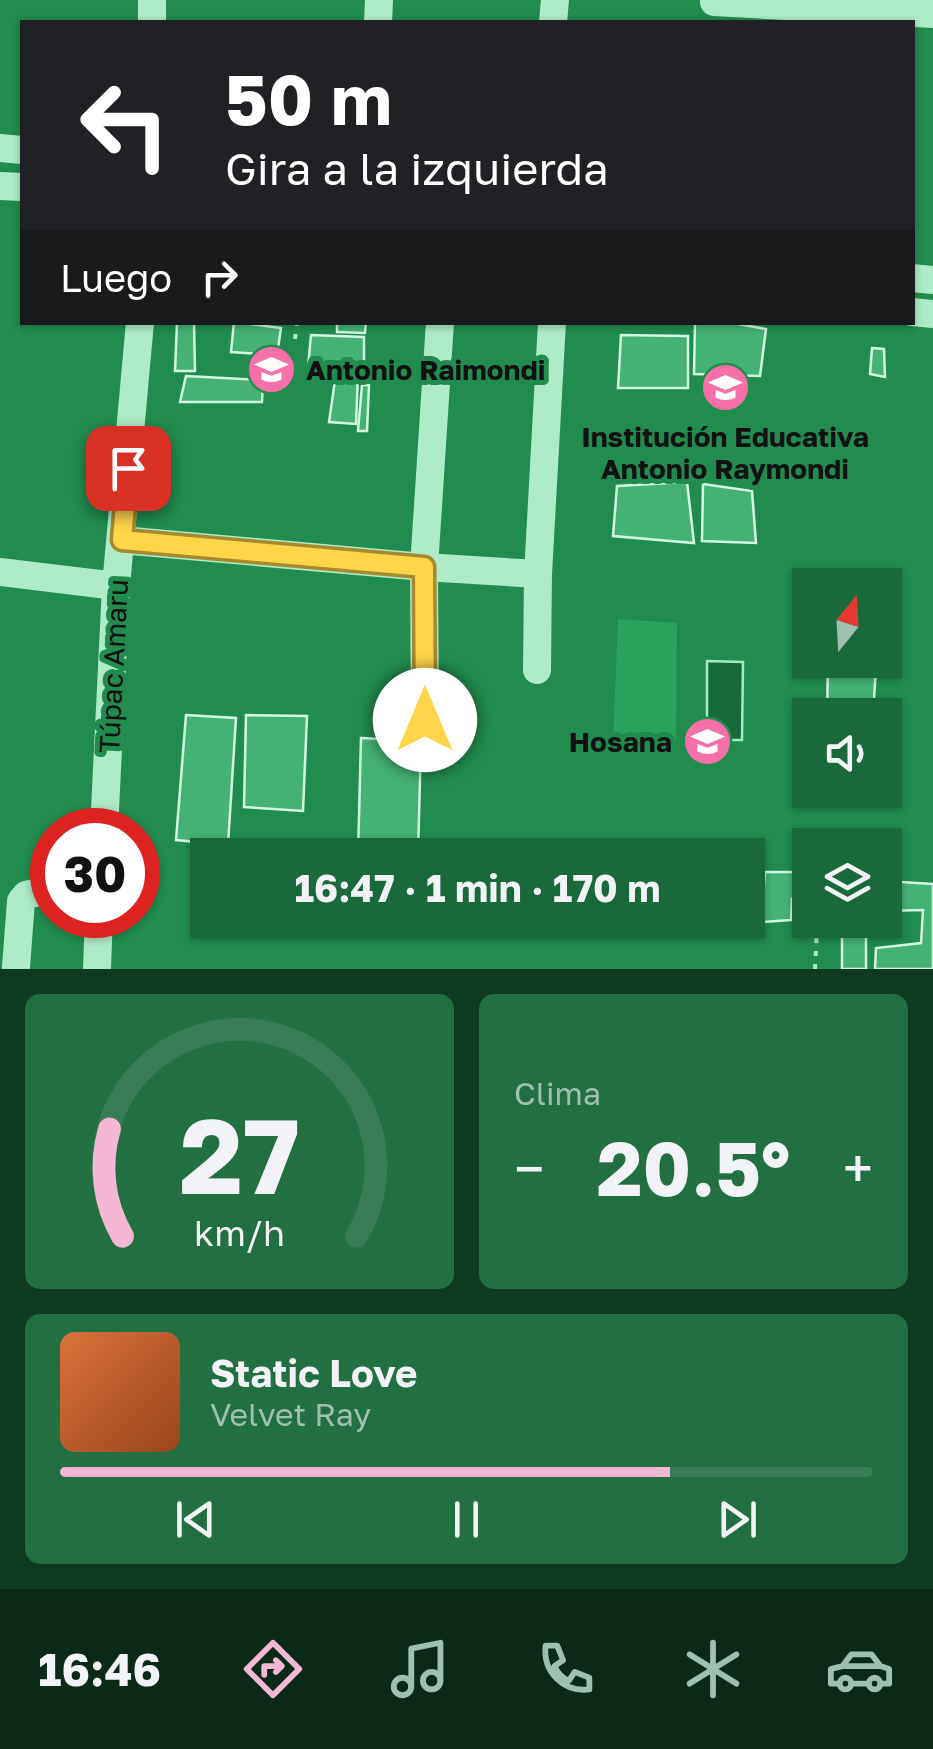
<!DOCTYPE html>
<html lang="es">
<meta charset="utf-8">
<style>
body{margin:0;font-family:"Golos Text",sans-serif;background:#226f42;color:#f1f3f6;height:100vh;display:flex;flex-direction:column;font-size:38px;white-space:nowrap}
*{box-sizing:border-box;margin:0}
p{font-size:32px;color:#9fbfaf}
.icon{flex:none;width:55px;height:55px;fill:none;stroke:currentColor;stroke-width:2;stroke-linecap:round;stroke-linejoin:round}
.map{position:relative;height:969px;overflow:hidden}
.side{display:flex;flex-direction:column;gap:25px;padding:25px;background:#0e3a20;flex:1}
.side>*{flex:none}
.hud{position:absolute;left:20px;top:20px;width:895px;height:305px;border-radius:0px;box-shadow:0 2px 8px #0004;background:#202124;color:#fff;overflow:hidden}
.needle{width:65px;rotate:18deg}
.buttons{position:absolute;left:792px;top:568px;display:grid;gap:20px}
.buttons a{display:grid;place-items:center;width:110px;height:110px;border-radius:0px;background:#19693a;box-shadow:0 2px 8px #0004;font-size:50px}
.speed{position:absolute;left:30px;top:808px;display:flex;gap:20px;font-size:50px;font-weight:700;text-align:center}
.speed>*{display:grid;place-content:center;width:130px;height:130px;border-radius:50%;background:#19693a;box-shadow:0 2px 8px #0004;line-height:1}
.speed .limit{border:15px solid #d22;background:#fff;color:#111}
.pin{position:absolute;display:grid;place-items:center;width:85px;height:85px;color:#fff;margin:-42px;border-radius:20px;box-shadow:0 5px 15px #0006}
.me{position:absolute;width:110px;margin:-55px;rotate:0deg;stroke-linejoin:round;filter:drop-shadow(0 0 8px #0008)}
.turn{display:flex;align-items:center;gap:35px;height:210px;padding:0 40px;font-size:45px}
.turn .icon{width:130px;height:130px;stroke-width:2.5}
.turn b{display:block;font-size:70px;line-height:85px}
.then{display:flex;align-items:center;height:95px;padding:0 40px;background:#0003;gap:20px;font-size:38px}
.big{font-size:75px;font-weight:700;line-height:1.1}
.side .tile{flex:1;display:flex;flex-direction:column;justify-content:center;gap:15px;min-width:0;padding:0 35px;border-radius:15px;background:#226f42}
.side .dial{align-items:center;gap:0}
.dial svg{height:260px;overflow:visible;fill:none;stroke:#377c54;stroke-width:7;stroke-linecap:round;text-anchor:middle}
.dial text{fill:#f1f3f6;stroke:none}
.song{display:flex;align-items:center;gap:30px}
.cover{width:120px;height:120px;border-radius:15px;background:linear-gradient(135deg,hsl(20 70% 55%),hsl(20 70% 35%))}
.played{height:10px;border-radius:5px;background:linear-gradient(90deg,#f4b8d4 75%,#377c54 75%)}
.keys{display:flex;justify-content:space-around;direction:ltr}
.heat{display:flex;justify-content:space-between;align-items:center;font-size:55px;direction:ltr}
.side .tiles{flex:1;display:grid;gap:25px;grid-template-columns:1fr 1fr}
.tile:last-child{grid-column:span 2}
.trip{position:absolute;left:190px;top:838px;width:575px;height:100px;border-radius:0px;background:#19693a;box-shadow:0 2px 8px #0004;font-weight:700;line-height:100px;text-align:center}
.tab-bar{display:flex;height:160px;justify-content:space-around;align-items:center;background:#0a2a17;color:#9fbfaf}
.tab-bar .icon{width:70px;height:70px}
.tab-bar .on{color:#f4b8d4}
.tab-bar b{font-size:45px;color:#f1f3f6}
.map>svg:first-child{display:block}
</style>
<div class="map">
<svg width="933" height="969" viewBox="0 0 933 969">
<rect width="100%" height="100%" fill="#218c4e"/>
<path fill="#2aa45c" d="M618,619L677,623L676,746L613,744Z"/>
<path fill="#176b3b" stroke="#a2edc0" stroke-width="2.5" d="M707,661L743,662L742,740H707Z"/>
<path fill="#45b273" stroke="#d3f8e2" stroke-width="2.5" d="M177,322H194L195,371H175Z
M234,322L281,328L277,355L231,352Z
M337,322H366L365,333L337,332Z
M695,322H727L766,329L760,376L694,374Z
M311,335L364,337V369L308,367Z
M621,335L688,336V388H618Z
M872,348L884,349L885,377L870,374Z
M336,373L358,375L356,424L329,422Z
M186,376L263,380L262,402H180Z
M362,385H369L367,431H358Z
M687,482L694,543L613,536L617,486Z
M703,484L752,491L756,543L702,541Z
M828,665L876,667L873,715H827Z
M186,715L236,718L228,845L176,840Z
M246,715L307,716L303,811L244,807Z
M361,738L421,741L418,855H358Z
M765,872H810V899H792L791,920L761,922Z
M885,881L933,884V969H875L876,948L921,943L923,910L885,911Z
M842,920H866V969H842Z"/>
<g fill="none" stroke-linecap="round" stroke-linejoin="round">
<path stroke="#aeebc7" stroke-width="4" stroke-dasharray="5 8" stroke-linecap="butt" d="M295,339L297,322
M815,969L817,928"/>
<path stroke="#aeebc7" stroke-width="28" d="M714,2L933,14
M152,22V0
M378,22L379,0
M553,22L555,0
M0,148L22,150
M0,186L22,187
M912,278L933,280
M912,312L933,314
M121,540L424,567L538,574
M0,572L116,586
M537,670L538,574L552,322
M425,720L424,567L440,322
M104,830L116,586L140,322
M16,967L21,901L26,895L52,889
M97,969L99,915"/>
</g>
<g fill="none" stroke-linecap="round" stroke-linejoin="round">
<defs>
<path id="route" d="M128,468L122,540L424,567L425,720"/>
</defs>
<use href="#route" stroke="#a68a30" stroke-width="25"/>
<use href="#route" stroke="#ffd54a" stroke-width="18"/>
</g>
<defs>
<symbol id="school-disc" viewBox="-11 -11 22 22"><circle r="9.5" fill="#f870aa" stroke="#218c4e"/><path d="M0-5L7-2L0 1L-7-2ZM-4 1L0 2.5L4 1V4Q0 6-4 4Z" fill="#fff"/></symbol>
<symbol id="university-disc" viewBox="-11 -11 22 22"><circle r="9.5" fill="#f870aa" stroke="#218c4e"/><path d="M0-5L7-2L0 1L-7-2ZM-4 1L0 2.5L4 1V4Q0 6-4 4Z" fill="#fff"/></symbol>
</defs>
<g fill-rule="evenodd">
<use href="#school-disc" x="244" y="342" width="55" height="55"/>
<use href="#school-disc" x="698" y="360" width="55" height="55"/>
<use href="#university-disc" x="680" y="714" width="55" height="55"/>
</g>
<g text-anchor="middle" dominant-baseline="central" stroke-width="10" stroke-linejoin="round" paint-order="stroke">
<g font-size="28" font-weight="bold" fill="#111" stroke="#218c4e" text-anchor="start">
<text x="306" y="369">Antonio Raimondi</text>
<text x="725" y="436" text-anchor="middle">Institución Educativa<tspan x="725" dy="32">Antonio Raymondi</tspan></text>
<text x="672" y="741" text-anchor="end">Hosana</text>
</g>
<g font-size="28" fill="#111" stroke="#218c4e">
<text transform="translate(113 666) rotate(-87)">Túpac Amaru</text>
</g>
</g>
</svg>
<div class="buttons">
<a><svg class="needle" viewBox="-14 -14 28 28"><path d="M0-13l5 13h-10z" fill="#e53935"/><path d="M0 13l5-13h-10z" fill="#9fbfaf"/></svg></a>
<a><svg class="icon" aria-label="sound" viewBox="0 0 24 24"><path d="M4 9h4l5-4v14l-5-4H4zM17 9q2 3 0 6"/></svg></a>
<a><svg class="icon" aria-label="layers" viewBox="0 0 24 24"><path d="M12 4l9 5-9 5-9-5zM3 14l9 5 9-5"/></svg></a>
</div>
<div class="speed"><div class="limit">30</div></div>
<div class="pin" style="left:128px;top:468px;background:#d93025"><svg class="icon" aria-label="arrive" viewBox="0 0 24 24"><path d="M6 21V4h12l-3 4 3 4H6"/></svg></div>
<svg class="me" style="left:425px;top:720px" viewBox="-20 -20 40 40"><circle r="19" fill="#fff"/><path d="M0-13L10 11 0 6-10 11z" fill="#ffd54a"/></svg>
<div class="trip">16:47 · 1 min · 170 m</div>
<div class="hud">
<div class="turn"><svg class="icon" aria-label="left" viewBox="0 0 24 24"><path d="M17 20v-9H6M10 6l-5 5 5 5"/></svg><div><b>50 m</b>Gira a la izquierda</div></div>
<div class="then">Luego<svg class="icon" aria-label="right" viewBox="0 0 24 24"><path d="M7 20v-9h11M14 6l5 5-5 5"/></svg></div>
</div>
</div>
<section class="side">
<div class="tiles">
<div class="tile dial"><svg viewBox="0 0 100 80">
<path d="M14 69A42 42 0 1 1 86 69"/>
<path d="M14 69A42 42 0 0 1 10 36" stroke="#f4b8d4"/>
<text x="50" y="56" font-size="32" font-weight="700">27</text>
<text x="50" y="72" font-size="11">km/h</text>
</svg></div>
<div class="tile"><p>Clima</p>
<div class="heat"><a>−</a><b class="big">20.5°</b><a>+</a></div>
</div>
<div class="tile">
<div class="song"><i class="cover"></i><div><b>Static Love</b><p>Velvet Ray</p></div></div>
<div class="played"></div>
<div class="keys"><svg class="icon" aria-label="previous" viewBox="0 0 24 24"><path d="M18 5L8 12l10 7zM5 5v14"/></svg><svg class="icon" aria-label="pause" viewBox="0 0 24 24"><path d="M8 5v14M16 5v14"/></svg><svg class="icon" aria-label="next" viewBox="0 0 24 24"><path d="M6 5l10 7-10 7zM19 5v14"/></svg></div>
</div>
</div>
</section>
<nav class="tab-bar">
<b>16:46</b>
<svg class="icon on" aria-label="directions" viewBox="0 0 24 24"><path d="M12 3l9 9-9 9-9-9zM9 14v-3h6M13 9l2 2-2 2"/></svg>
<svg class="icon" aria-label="music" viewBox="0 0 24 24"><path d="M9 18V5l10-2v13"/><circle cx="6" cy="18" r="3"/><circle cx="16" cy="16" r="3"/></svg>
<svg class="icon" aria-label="phone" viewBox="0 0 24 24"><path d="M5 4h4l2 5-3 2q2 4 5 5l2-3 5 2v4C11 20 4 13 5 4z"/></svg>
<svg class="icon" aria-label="climate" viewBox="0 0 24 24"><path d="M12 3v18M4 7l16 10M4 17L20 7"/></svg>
<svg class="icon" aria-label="car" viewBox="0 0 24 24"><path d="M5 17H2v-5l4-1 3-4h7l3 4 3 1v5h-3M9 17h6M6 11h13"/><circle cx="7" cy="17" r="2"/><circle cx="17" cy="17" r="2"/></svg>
</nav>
